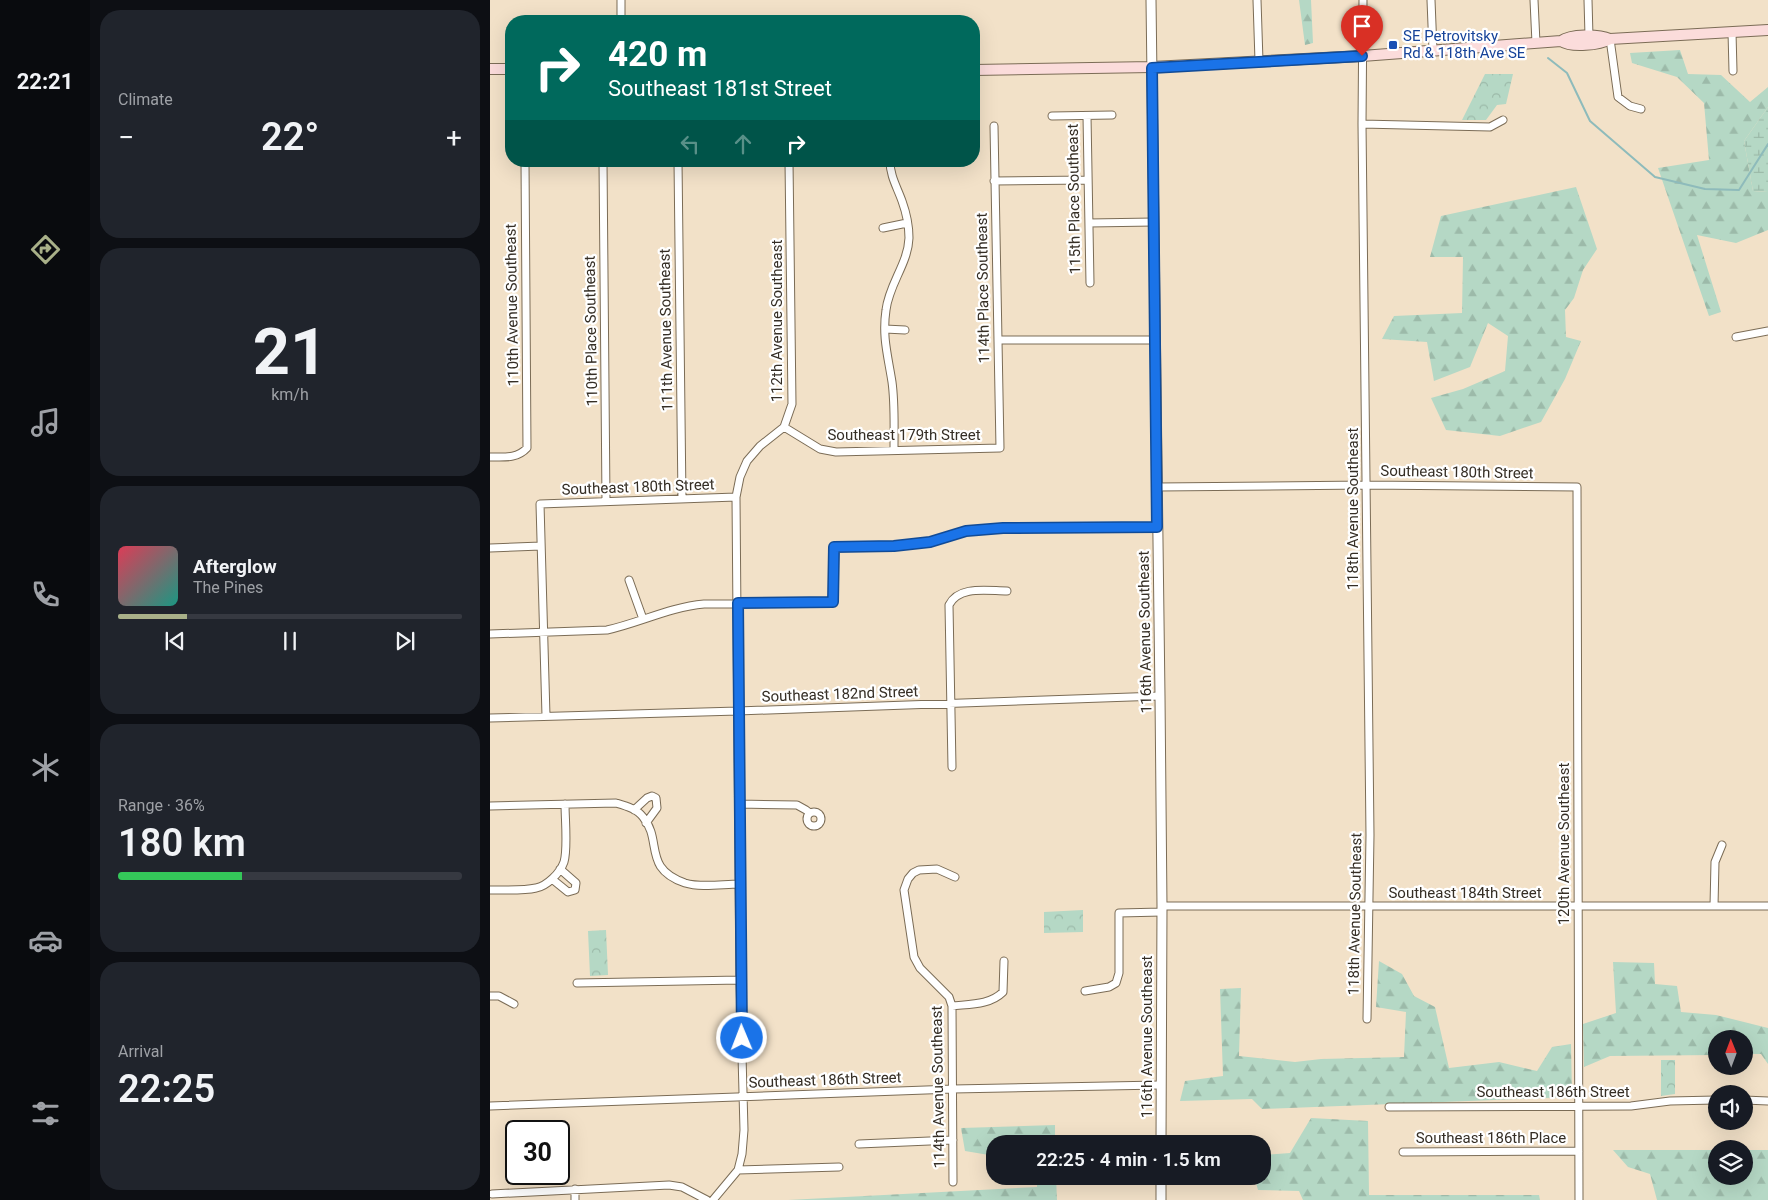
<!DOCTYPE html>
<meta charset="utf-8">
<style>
body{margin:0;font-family:Roboto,sans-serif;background:#20242c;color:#f1f3f6;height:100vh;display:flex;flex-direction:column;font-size:19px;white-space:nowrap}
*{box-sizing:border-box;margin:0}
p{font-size:16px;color:#9ea1a6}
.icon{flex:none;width:28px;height:28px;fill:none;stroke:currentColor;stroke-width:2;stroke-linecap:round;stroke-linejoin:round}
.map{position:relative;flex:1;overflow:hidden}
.side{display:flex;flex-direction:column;gap:10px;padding:10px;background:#0d0f14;width:400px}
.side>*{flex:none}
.top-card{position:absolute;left:15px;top:15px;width:475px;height:152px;border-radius:20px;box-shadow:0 5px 20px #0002;background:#00695c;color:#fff;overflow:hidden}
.needle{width:32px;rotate:359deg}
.tools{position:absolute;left:1218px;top:1030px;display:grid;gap:10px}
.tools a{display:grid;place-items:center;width:45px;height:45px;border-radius:50%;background:#171b24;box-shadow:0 5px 20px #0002;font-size:25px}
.speed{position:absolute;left:15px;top:1120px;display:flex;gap:10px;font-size:25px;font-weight:700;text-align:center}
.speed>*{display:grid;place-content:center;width:65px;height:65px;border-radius:50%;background:#171b24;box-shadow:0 5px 20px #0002;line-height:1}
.speed .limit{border:2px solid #111;border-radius:8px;background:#fff;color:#111}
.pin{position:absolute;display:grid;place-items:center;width:42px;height:42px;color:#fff;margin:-51px -21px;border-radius:50% 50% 50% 0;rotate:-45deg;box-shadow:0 0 5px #0007}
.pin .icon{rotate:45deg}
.me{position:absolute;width:55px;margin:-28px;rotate:359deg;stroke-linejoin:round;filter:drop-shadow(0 0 4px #0008)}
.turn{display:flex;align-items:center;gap:18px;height:105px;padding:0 20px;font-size:22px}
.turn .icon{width:65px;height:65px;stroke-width:2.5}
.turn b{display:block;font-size:35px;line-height:42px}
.lanes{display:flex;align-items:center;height:48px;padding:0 20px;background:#0003;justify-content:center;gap:25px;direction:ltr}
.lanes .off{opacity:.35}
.big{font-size:38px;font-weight:600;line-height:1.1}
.side .widget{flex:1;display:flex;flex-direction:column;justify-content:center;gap:8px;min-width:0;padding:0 18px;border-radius:20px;background:#20242c}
.side .dial{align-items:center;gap:0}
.dial b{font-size:65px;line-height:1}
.song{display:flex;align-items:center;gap:15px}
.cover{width:60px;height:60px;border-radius:8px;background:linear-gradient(135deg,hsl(350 70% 55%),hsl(170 70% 35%))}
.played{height:5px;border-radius:2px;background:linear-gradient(90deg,#a8b088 20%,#363941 20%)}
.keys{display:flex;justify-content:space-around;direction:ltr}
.heat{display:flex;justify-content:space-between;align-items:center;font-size:28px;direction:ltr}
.charge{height:8px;border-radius:4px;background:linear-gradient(90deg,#34c759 36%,#363941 0)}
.trip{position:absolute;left:496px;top:1135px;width:285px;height:50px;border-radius:20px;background:#171b24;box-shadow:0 5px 20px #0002;font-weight:600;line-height:50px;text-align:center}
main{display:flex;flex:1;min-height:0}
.tabs{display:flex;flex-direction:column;width:90px;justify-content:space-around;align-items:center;background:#090b0e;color:#9ea1a6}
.tabs .icon{width:35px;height:35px}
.tabs .current{color:#a8b088}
.tabs b{font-size:22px;color:#f1f3f6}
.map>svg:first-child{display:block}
</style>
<main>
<nav class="tabs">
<b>22:21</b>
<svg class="icon current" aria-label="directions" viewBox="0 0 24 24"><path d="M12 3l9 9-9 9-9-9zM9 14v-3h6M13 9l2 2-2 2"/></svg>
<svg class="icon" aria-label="music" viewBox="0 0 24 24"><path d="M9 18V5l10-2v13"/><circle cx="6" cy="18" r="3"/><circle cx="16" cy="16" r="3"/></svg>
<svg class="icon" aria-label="phone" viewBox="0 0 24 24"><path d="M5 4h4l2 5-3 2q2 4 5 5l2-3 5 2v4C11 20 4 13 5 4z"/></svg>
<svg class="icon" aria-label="climate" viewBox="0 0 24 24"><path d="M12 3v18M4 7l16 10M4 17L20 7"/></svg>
<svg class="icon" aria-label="car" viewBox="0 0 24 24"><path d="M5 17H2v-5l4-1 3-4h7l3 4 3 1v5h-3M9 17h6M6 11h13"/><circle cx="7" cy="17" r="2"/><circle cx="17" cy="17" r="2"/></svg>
<svg class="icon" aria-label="filters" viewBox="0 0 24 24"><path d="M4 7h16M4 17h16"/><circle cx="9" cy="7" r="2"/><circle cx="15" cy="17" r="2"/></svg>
</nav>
<section class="side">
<div class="widget"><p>Climate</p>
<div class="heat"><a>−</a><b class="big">22°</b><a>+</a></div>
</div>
<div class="widget dial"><b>21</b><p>km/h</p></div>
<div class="widget">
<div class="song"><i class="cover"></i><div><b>Afterglow</b><p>The Pines</p></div></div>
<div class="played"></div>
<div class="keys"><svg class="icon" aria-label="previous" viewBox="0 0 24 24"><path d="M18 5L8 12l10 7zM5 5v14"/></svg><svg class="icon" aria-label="pause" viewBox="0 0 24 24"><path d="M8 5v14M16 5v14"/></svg><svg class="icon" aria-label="next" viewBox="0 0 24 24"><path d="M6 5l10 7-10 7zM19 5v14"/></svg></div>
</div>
<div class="widget"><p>Range · 36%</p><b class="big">180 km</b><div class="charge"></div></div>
<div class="widget"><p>Arrival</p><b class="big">22:25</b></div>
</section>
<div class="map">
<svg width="1278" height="1200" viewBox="0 0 1278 1200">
<defs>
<pattern id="forest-firs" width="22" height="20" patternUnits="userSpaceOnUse" patternTransform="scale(1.25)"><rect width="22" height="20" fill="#b5d8c5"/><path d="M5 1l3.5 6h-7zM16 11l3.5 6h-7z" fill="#9cbaa9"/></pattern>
<pattern id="wetland-marsh" width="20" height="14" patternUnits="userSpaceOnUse" patternTransform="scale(1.25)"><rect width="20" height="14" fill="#b5d8c5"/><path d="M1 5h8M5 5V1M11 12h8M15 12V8" fill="none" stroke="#9cbaa9"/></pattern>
<pattern id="park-crowns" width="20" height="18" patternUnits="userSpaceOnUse" patternTransform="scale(1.25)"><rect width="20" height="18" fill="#b5d8c5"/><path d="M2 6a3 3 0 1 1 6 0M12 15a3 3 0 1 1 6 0" fill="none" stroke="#9cbaa9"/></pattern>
</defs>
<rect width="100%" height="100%" fill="#f2e1c8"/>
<path fill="url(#forest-firs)" d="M809,0H821L823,43L815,45Z
M1190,50L1198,74L1231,75L1260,102L1278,87V107L1254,141L1263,191L1278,192V230L1246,243L1207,235L1231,312L1219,316L1168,168L1219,160L1214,103L1187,77L1142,63L1140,53Z
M1086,187L1107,249L1093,270L1084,298L1075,310L1076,337L1091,341L1075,379L1051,422L1010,436L956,430L941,398L973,389L1015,371L1018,336L998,323L980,367L944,381L937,342L892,339L904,316L972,313L973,257H940L951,216Z
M889,961L912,974L924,996L945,1007L959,1068L1009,1062L1047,1071L1062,1047L1081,1044L1082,1097L772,1109L762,1099L690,1101L695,1081L733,1076L730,989L751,988L749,1056L805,1062L831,1059L914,1057L916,1012L886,1007Z
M1123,962L1164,963L1165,984L1187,986L1191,1012L1226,1015L1278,1028V1064L1271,1054H1254V1039H1226V1055L1120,1056L1094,1067L1093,1024L1126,1013Z
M821,1118L878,1121L879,1195H1049L1050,1200H813L809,1191L768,1190L764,1176H772L773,1155L800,1153Z
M565,1125V1144H505V1156L475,1151L471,1128Z
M1123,1150H1226V1176H1254V1150H1278V1200H1167L1160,1174L1138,1167Z
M547,1176H566L567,1200H298L547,1187Z"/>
<path fill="url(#wetland-marsh)" d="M1278,107V192L1263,191L1254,141Z"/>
<path fill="url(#park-crowns)" d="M995,74H1023L1016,104L1007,105L996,120H972Z
M593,910V932L554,933V912Z
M116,930L118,975L100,976L98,931Z
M1171,1060H1185V1094L1171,1096Z"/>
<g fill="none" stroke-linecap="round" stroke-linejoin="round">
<path stroke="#8ebbbb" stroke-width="2" d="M1058,58L1077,73L1100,121L1165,177L1215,189L1249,190L1278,144"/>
<defs>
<path id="minor" d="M131,0V21
M767,0L769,61
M873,0L872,124L880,835L877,1019
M941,0L943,50
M1044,0L1046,43
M1098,0L1099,36
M1242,32L1243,71
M1120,39L1128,97L1140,106L1151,109
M562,116L622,115
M597,116L600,283
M872,124L1000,127L1013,120
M113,161L116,501
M188,161L192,499
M400,161C400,176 407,187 412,201C416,212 419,226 419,238C418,264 399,284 396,310C392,337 398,356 402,382C405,404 404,427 404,450
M504,181L598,180
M599,223L664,222
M393,228L417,223
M395,329L415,330
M1246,337L1278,331
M508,340H665
M294,427L330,449L346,452L510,448L504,126
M0,457C14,457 27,459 37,448L35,161
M668,487L876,485L1087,487L1089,1200
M0,548L51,546
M139,580L153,619
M0,634L117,630C149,623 180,607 214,604L343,602L344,547L404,546L440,542L476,531L513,528L667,527
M56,716L50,504L246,497
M0,718L248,711L670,696
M462,767L459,605C469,585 498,591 517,591
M249,804L307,805L316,810L320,813
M0,806L126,803C136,806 147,809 153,817C173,841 152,868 195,883C211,888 233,884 249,884
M144,810L157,798L162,796L166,798L167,808L156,823
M317 819a7 7 0 1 1 14 0a7 7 0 1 1-14 0Z
M62,879L78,892L85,890L86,883L70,869
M0,890C14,890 33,891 46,888C57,886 70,873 74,862C78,849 75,819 75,804
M672,906H1278
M1224,906L1225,862L1232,845
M87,983L250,980
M595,991L619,987L626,983L629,973V913L672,912
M0,996H9L24,1004
M462,1006C480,1004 500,1005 513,992L514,961
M1254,1100L1278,1101
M0,1106L463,1089L670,1085
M899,1107L1141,1106L1180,1101L1226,1100
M369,1144L463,1140
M913,1152L1089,1151
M248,1170L349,1167
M463,1182L462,1006L459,997L430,968L424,957L414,890L418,879L423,873L429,870L447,869L465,877
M85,1189V1200
M2,1194L179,1185L192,1187L217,1200
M223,1200L248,1170L252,1154L254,1130L250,980L246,497L250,477L257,461L270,446L294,427L302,404L299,161"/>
<path id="tertiary" d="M661,0L670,696L672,906L671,1144
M671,1176V1200"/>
<path id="secondary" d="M1071,41C1082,48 1109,45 1120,39
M0,69H21
M484,70L662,67L872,56L1071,41C1081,34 1108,34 1120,39L1278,30"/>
</defs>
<use href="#minor" stroke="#7b6c56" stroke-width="9"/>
<use href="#tertiary" stroke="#7b6c56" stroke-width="11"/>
<use href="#secondary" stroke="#7b6c56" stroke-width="12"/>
<use href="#minor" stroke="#fff" stroke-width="7"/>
<use href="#tertiary" stroke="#fff" stroke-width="9"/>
<use href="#secondary" stroke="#fbdcdb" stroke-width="10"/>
</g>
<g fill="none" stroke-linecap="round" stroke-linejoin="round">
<defs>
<path id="route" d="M252,1038L248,603L343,602L344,547L404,546L440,542L476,531L513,528L667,527L662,68L872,56"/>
</defs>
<use href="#route" stroke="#114b97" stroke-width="12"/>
<use href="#route" stroke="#1a73e8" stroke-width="9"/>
</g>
<rect fill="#1a4fb4" stroke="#fff" stroke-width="2" x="898" y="40" width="10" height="10" rx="2.5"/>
<g text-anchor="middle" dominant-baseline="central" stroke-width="4.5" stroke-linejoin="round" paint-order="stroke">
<g font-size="15" fill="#164399" stroke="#fff" text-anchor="start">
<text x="913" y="36">SE Petrovitsky<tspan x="913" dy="17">Rd &amp; 118th Ave SE</tspan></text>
</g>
<g font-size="15" fill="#352e25" stroke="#fff">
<text transform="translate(584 199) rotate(-91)">115th Place Southeast</text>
<text transform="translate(493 288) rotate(-91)">114th Place Southeast</text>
<text transform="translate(22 305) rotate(-91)">110th Avenue Southeast</text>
<text transform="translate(287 321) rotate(-90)">112th Avenue Southeast</text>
<text transform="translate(176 330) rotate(-91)">111th Avenue Southeast</text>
<text transform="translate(101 331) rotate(-91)">110th Place Southeast</text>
<text x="414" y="435">Southeast 179th Street</text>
<text transform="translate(967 472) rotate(1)">Southeast 180th Street</text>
<text transform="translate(148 487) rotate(-2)">Southeast 180th Street</text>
<text transform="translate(863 509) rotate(-90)">118th Avenue Southeast</text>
<text transform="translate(655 632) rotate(-91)">116th Avenue Southeast</text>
<text transform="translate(350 694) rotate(-2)">Southeast 182nd Street</text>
<text transform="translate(1074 844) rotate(-90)">120th Avenue Southeast</text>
<text x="975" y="893">Southeast 184th Street</text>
<text transform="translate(865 914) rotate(-89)">118th Avenue Southeast</text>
<text transform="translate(657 1037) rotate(-90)">116th Avenue Southeast</text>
<text transform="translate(335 1080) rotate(-2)">Southeast 186th Street</text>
<text transform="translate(448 1087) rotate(-91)">114th Avenue Southeast</text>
<text x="1063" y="1092">Southeast 186th Street</text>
<text x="1001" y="1138">Southeast 186th Place</text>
</g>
</g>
</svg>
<div class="tools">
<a><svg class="needle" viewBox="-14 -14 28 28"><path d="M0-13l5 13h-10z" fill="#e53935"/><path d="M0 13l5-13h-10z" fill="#9ea1a6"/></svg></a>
<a><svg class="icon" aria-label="sound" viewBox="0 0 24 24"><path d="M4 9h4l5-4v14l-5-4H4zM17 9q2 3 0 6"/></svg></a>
<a><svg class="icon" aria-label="layers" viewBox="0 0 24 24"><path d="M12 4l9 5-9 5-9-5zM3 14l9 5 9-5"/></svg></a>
</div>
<div class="speed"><div class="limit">30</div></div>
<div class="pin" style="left:872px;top:56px;background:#d93025"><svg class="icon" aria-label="arrive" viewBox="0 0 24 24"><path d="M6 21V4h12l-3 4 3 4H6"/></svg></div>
<svg class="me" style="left:252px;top:1038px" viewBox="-20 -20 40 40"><circle r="17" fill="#1a73e8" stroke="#fff" stroke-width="3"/><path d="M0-11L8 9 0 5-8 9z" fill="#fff"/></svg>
<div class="trip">22:25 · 4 min · 1.5 km</div>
<div class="top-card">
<div class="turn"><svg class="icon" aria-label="right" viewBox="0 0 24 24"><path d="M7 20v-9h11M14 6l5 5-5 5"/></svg><div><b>420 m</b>Southeast 181st Street</div></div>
<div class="lanes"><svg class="icon off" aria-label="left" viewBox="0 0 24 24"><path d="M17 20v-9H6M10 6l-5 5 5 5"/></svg><svg class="icon off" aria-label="ahead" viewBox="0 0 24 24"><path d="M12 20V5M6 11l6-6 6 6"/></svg><svg class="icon" aria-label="right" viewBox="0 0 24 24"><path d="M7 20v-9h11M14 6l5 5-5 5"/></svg></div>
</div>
</div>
</main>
